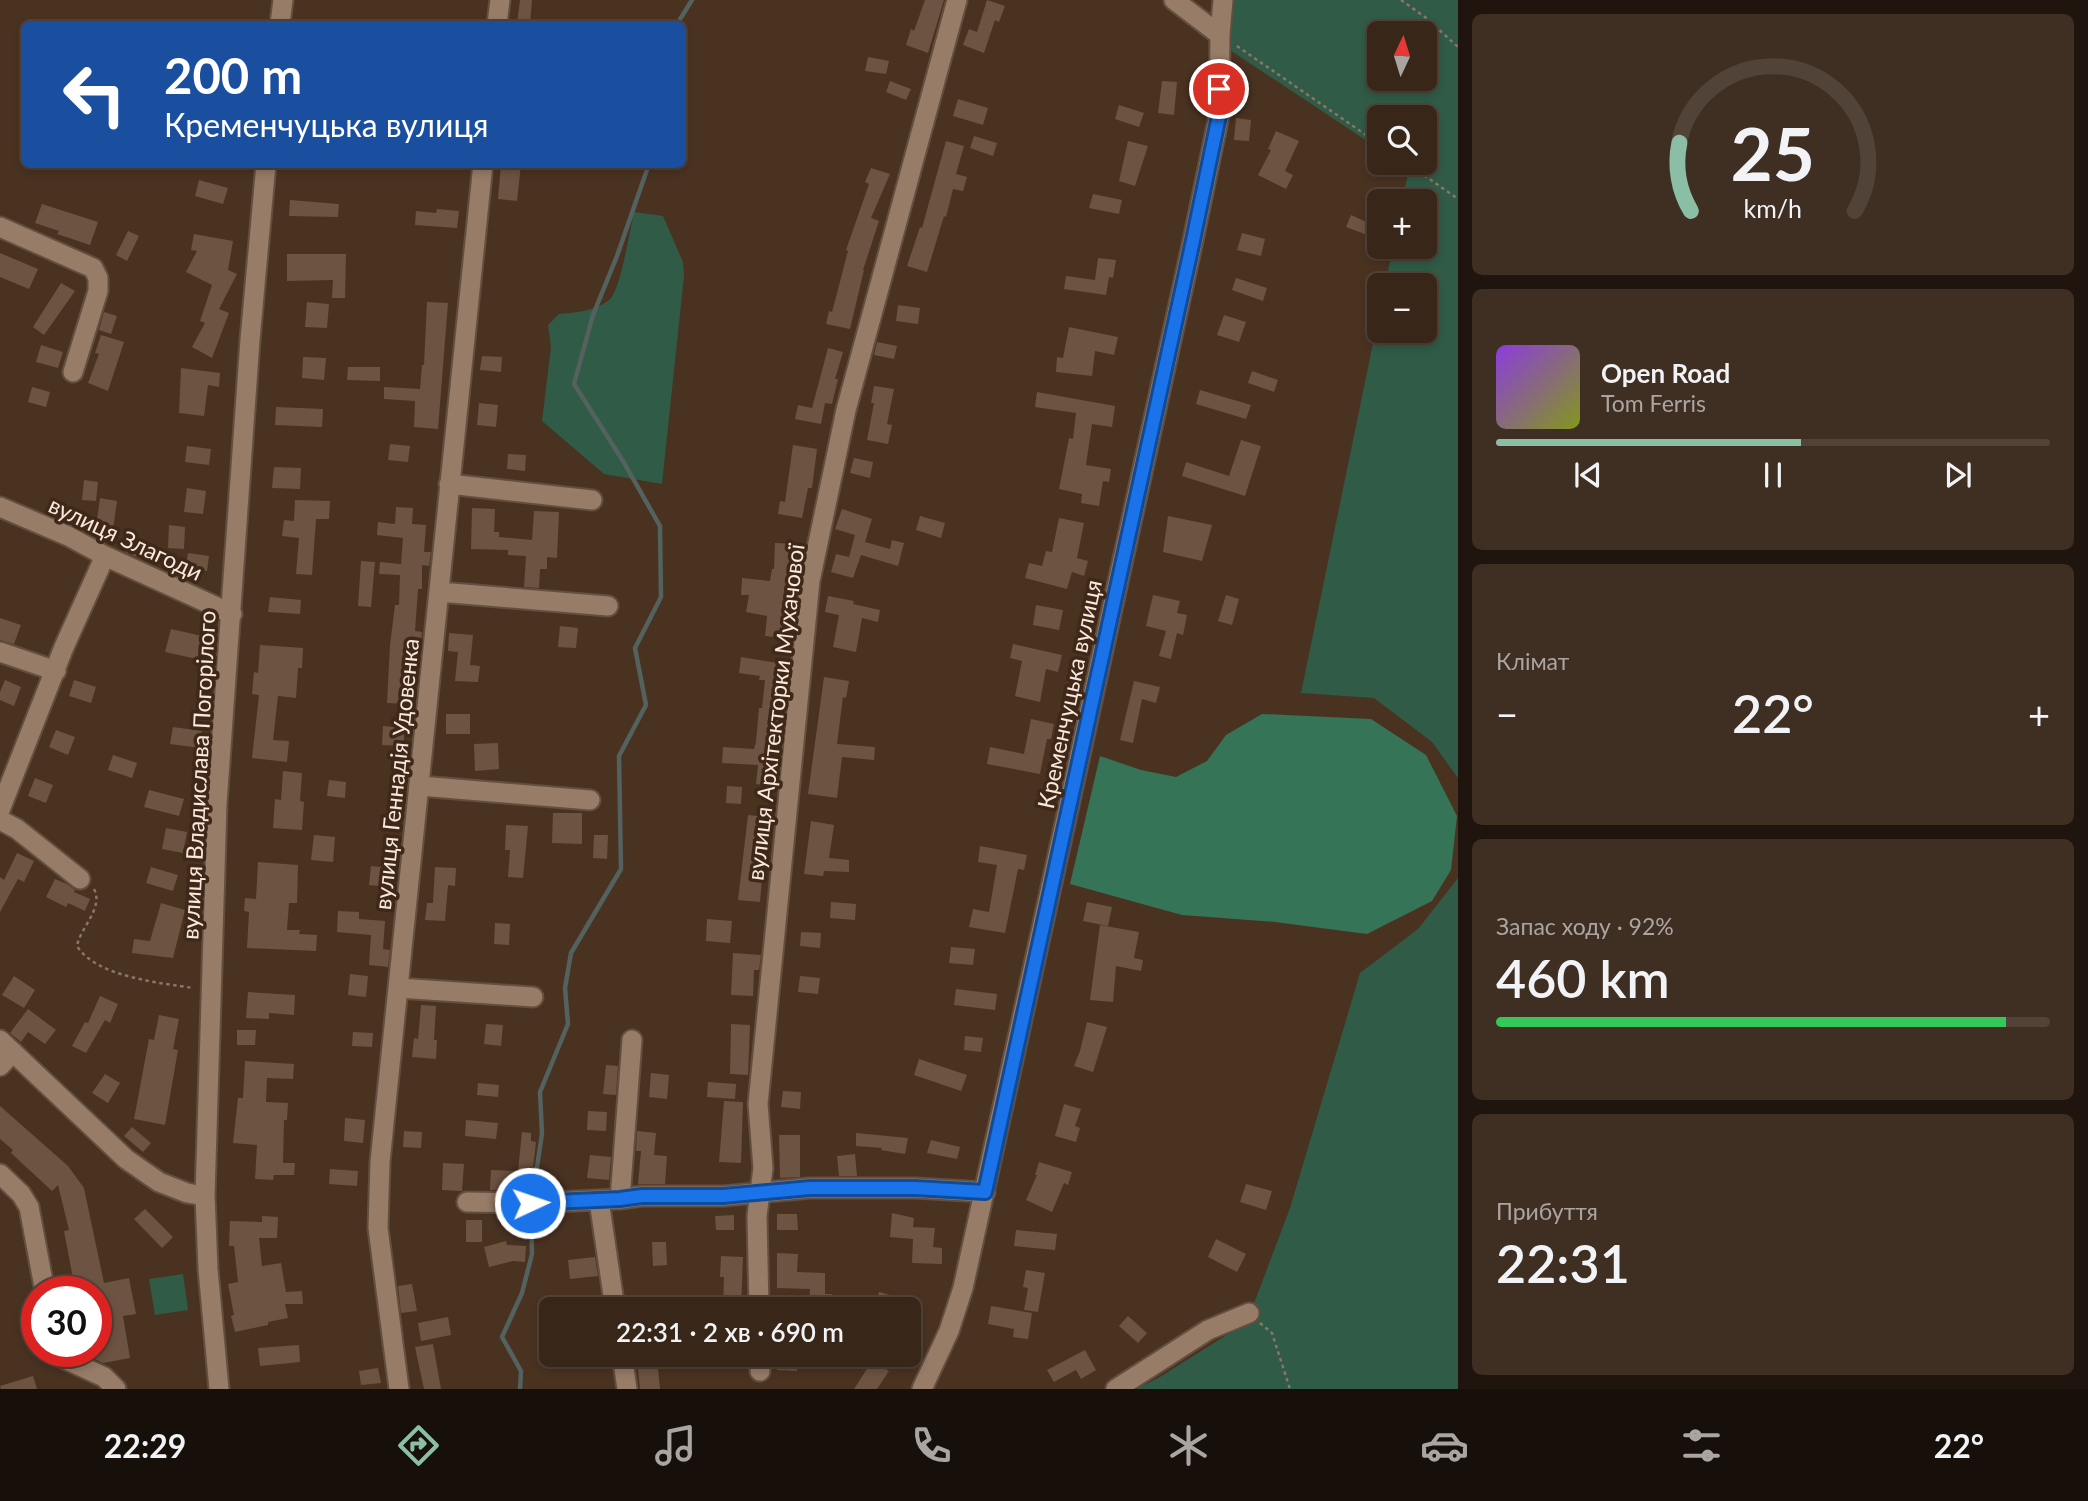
<!DOCTYPE html>
<html lang="uk">
<meta charset="utf-8">
<style>
body{margin:0;font-family:Lato,sans-serif;background:#3f2e22;color:#f1f3f6;height:100vh;display:flex;flex-direction:column;font-size:26px;white-space:nowrap}
*{box-sizing:border-box;margin:0}
p{font-size:23px;color:#aba5a2}
.icon{flex:none;width:38px;height:38px;fill:none;stroke:currentColor;stroke-width:2;stroke-linecap:round;stroke-linejoin:round}
.map{position:relative;flex:1;overflow:hidden}
.details{display:flex;flex-direction:column;gap:14px;padding:14px;background:#1f150e;width:630px}
.details>*{flex:none}
.guide{position:absolute;left:21px;top:21px;width:665px;height:147px;border-radius:10px;box-shadow:0 4px 10px #0003,0 0 0 2px #524338;background:#1a4fa0;color:#fff;overflow:hidden}
.needle{width:46px;rotate:4deg}
.tools{position:absolute;left:1367px;top:21px;display:grid;gap:14px}
.tools a{display:grid;place-items:center;width:70px;height:70px;border-radius:10px;background:#382619;box-shadow:0 4px 10px #0003,0 0 0 2px #524338;font-size:35px}
.speed{position:absolute;left:21px;top:1276px;display:flex;gap:14px;font-size:35px;font-weight:700;text-align:center}
.speed>*{display:grid;place-content:center;width:91px;height:91px;border-radius:50%;background:#382619;box-shadow:0 4px 10px #0003,0 0 0 2px #524338;line-height:1}
.speed .limit{border:10px solid #d22;background:#fff;color:#111}
.pin{position:absolute;display:grid;place-items:center;width:60px;height:60px;color:#fff;margin:-30px;border:4px solid #fff;border-radius:50%;box-shadow:0 2px 7px #0007}
.me{position:absolute;width:77px;margin:-38px;rotate:87deg;stroke-linejoin:round;filter:drop-shadow(0 0 5px #0008)}
.turn{display:flex;align-items:center;gap:24px;height:147px;padding:0 28px;font-size:32px}
.turn .icon{width:91px;height:91px;stroke-width:2.5}
.turn b{display:block;font-size:49px;line-height:60px}
.big{font-size:52px;font-weight:600;line-height:1.1}
.details .card{flex:1;display:flex;flex-direction:column;justify-content:center;gap:10px;min-width:0;padding:0 24px;border-radius:10px;background:#3f2e22}
.details .dial{align-items:center;gap:0}
.dial svg{height:182px;overflow:visible;fill:none;stroke:#524338;stroke-width:7;stroke-linecap:round;text-anchor:middle}
.dial text{fill:#f1f3f6;stroke:none}
.song{display:flex;align-items:center;gap:21px}
.cover{width:84px;height:84px;border-radius:10px;background:linear-gradient(135deg,hsl(270 70% 55%),hsl(70 70% 35%))}
.played{height:7px;border-radius:4px;background:linear-gradient(90deg,#8abfa5 55%,#524338 55%)}
.keys{display:flex;justify-content:space-around;direction:ltr}
.heat{display:flex;justify-content:space-between;align-items:center;font-size:38px;direction:ltr}
.charge{height:10px;border-radius:5px;background:linear-gradient(90deg,#34c759 92%,#524338 0)}
.trip{position:absolute;left:539px;top:1297px;width:382px;height:70px;border-radius:10px;background:#382619;box-shadow:0 4px 10px #0003,0 0 0 2px #524338;font-weight:600;line-height:70px;text-align:center}
.tab-bar{display:flex;height:112px;justify-content:space-around;align-items:center;background:#160f0a;color:#aba5a2}
.tab-bar .icon{width:49px;height:49px}
.tab-bar .active{color:#8abfa5}
.tab-bar b{font-size:32px;color:#f1f3f6}
main{display:flex;flex:1;min-height:0}
.map>svg:first-child{display:block}
</style>
<main>
<div class="map">
<svg width="1458" height="1389" viewBox="0 0 1458 1389">
<rect width="100%" height="100%" fill="#4a3221"/>
<path fill="#305b46" fill-rule="evenodd" d="M1232,0H1458V778L1432,742L1374,698L1301,693L1379,314V331H1424V285H1385L1393,247H1424V201H1402L1409,169L1399,163H1424V117H1379V149L1230,50ZM1379,33H1424V79H1379Z
M634,212L663,216L683,262L684,276L662,484L604,474L542,421L551,347L548,325L559,314C574,313 600,310 611,298C621,286 630,230 634,212Z
M1458,878V1389H1136L1160,1377L1247,1322L1290,1208L1360,973L1418,929Z
M183,1274L188,1310L155,1315L149,1279Z"/>
<path fill="#357456" d="M1262,714L1371,719L1426,755L1457,816L1451,870L1432,901L1367,934L1275,922L1182,915L1070,884L1100,756L1141,770L1176,777L1207,761L1226,735Z"/>
<g fill="none" stroke-linecap="round" stroke-linejoin="round">
<path stroke="#54625f" stroke-width="4.5" d="M677,24L692,0
M533,1193L542,1134L540,1092L568,1024L565,988L571,953L621,869L619,756L646,705L635,648L661,597L660,526L623,461L574,384L593,315L617,256L649,164
M520,1389L521,1371L502,1337L522,1293L532,1254L531,1209"/>
</g>
<path fill="#6d5341" d="M520,0H532L530,24H517Z
M925,0H944L928,53L906,45L911,29L914,31Z
M987,0L1005,6L999,22L995,20L984,53L963,45L969,29L977,32Z
M868,57L889,61L886,74L865,71Z
M890,81L911,89L906,100L886,92Z
M1162,81L1177,82L1174,115L1158,113Z
M958,99L988,108L983,125L953,116Z
M1119,105L1144,113L1139,127L1115,119Z
M1236,118L1251,120L1249,141L1234,140Z
M1276,131L1299,141L1285,171L1293,175L1286,189L1258,175L1271,150L1268,149Z
M974,136L997,143L993,156L970,148Z
M946,141L964,146L956,174L967,177L963,191L953,189L946,217L944,216L927,272L907,266L920,227L922,228Z
M1128,141L1148,146L1135,186L1119,181Z
M501,164H521L517,201L498,199Z
M871,168L890,174L871,218L879,221L863,270H864L850,329L826,324L829,311L832,312L848,251L846,250L869,184L865,182Z
M199,180L228,188L223,204L195,196Z
M1093,194L1122,200L1119,214L1089,208Z
M290,200L339,204L338,217L289,216Z
M42,204L98,222L90,245L57,234L59,231L35,223Z
M437,209L459,211L457,228L415,225L416,211L436,213Z
M1351,215L1371,224L1367,235L1346,227Z
M128,231L139,236L127,261L116,255Z
M1242,233L1265,239L1261,256L1237,250Z
M194,234L233,241L228,270L237,274L219,309L229,313L212,358L192,347L205,323L200,321L212,285L186,272L197,251L191,250Z
M0,253L38,269L29,289L0,277Z
M287,254H346L345,298H332L333,280L287,281Z
M1098,258L1116,260L1113,278L1109,277L1106,295L1064,289L1066,276L1095,280Z
M1236,278L1267,288L1263,301L1232,290Z
M61,283L75,291L44,335L33,327Z
M307,302L329,304L327,328L305,327Z
M427,302L448,303L438,429L414,427L415,401L384,399V387L420,389L422,365H424Z
M898,305L920,308L918,324L896,321Z
M104,312L117,316L111,334L99,330Z
M1224,315L1246,322L1239,342L1217,335Z
M1069,327L1118,337L1114,355L1095,351L1092,376L1056,372L1057,357L1063,358Z
M101,335L124,342L108,391L88,383L99,354L95,353Z
M877,342L897,346L894,359L874,355Z
M41,345L63,352L58,368L36,362Z
M828,348L843,352L835,379H838L832,404L825,403L821,424L795,419L798,405L812,408Z
M482,356L502,357L501,372L480,370Z
M303,357L326,358L324,380L302,378Z
M348,367H380V381L347,380Z
M181,368L220,373L219,387L208,385L204,416L179,413Z
M1252,371L1278,380L1274,392L1248,383Z
M874,386L894,389L887,424L892,425L888,444L867,440L874,403H871Z
M32,387L50,392L46,407L28,402Z
M1200,390L1251,405L1246,419L1196,404Z
M1037,392L1115,406L1112,427L1092,424L1086,465L1111,469L1109,482L1103,481L1099,506L1081,503L1082,494L1059,489L1069,438L1073,439L1076,413L1035,407Z
M479,403L498,405L496,427L477,425Z
M276,407L323,409L322,427L275,425Z
M1241,440L1261,446L1245,496L1182,476L1186,462L1229,476Z
M390,444L410,446L408,462L388,460Z
M793,445L817,449L812,488H808L802,518L778,514L780,501L785,502Z
M187,446L211,449L209,465L185,462Z
M508,454L526,455L525,471L507,469Z
M854,458L873,462L870,478L850,473Z
M274,467L301,468L300,489L272,488Z
M84,480L98,482L96,501L82,500Z
M187,488L206,491L203,514L184,512Z
M100,498L117,501L112,537L95,535Z
M295,500L330,501L329,519H316L312,575L296,574L299,538L282,536L284,520L294,521Z
M396,507L413,508L412,524L426,525L424,552H431L429,566L422,565V589H418L415,631L422,632L421,643H412V668H408L405,704L387,703L390,645L395,605H399L400,575L379,574L380,562L401,564L403,538L377,535L378,522L395,524Z
M472,508L495,509L494,532H499V537L532,540L534,511L559,512L557,558L547,557V569H540L539,588L524,587L526,556L508,555V550L471,549Z
M842,509L872,519L865,542L890,549L892,540L904,543L898,566L861,555L853,578L831,572L836,554L849,557L855,535L835,529Z
M920,516L945,523L941,538L916,530Z
M1168,516L1212,525L1202,561L1163,552Z
M1059,518L1084,523L1077,558L1088,561L1084,576L1072,572L1067,589L1025,578L1029,563L1042,566L1046,551L1052,552Z
M169,525L185,527L184,549L168,548Z
M130,535L148,542L141,559L123,551Z
M775,543L798,544L797,561H793L789,586L792,587L785,638L765,636L767,616L746,612L749,595H741L742,578L770,581L772,569H774Z
M188,553L209,556L207,571L186,568Z
M361,561L375,562L371,607L358,606Z
M1153,595L1180,601L1177,613L1187,615L1183,635L1177,633L1171,659L1159,656L1166,631L1146,626Z
M1226,595L1239,599L1232,625L1218,621Z
M828,596L854,601L853,604L880,610L878,622L862,618L856,652L833,647L839,615L825,612Z
M270,597L301,600L300,614L268,612Z
M1036,605L1063,610L1059,630L1033,625Z
M0,618L21,625L14,644L0,640Z
M560,626L578,628L576,648L558,647Z
M171,629L211,638L206,661L165,652Z
M449,633L473,635L470,665L480,666L478,682L455,681L458,652L448,651Z
M1013,644L1062,655L1058,672L1046,669L1040,702L1015,696L1022,661L1010,658Z
M260,645L303,648L302,668H298L296,698L278,696L273,740L289,741L287,762L252,758L259,695L252,694L254,672L258,673Z
M741,657L784,664L776,744L775,786L756,784L758,765L722,763L723,747L754,749L756,742L759,708H762L765,680H759L760,676L739,673Z
M824,677L849,681L846,698L843,697L837,744L875,747L874,760L842,757L837,798L808,794Z
M5,680L21,687L14,706L0,700V692Z
M74,680L96,687L91,703L69,696Z
M1134,681L1160,687L1156,703L1142,699L1133,743L1120,740Z
M446,714H470V734H446Z
M1031,719L1054,724L1051,739H1047L1040,774L987,764L990,747L1024,754Z
M383,726L405,728L403,746L382,745Z
M173,727L202,731L200,748L170,744Z
M56,730L75,737L68,755L49,747Z
M498,743L499,769L475,771L474,744Z
M113,755L137,763L132,778L108,770Z
M283,771L302,773L300,801L304,802L302,830L273,828L275,799L281,800Z
M35,778L53,785L46,803L28,796Z
M329,780L346,782L345,798L327,796Z
M727,786L742,787L741,804L726,803Z
M149,790L184,799L179,816L144,807Z
M553,813H582V844L552,843Z
M748,815L767,817L760,902L738,900Z
M811,821L834,825L829,858L849,860V872L824,871L823,876L804,874Z
M506,825L528,826L523,878L508,877L510,850H505Z
M166,828L187,832L183,853L162,849Z
M314,835L335,837L333,862L311,860Z
M594,835H608L607,859L593,858Z
M980,846L1027,855L1024,870L1018,869L1005,933L969,927L973,909L989,912L997,865L978,862Z
M17,853L34,861L24,882L18,879L0,912V877L4,880Z
M258,862L298,865L297,903H289L287,930H300L299,934L317,935L316,951L247,948L249,912L244,911L245,898L256,899Z
M371,866L391,868L389,887L369,885Z
M151,867L178,875L173,891L146,883Z
M435,867L456,868L455,886L448,885L445,921L425,920L427,903H433Z
M55,879L67,884L75,890L74,892L90,899L85,911L68,903L66,907L46,897Z
M831,902L856,904L855,920L830,918Z
M1087,902L1112,907L1108,926L1083,921Z
M161,903L185,910L173,958L132,953L134,939L150,941Z
M338,911L359,912V919L385,921L383,949L390,950L388,967L369,965L371,935L337,932Z
M707,919L732,921L730,943L706,941Z
M495,923L510,924L509,945L494,944Z
M1100,925L1139,932L1134,958L1143,960L1141,971L1116,966L1113,1002L1090,1000Z
M801,932L821,933L820,948L800,946Z
M951,947L975,949L973,965L949,963Z
M733,953L761,955L759,970H754L753,996L731,995Z
M350,974L368,976L366,997L348,995Z
M14,976L35,990L24,1008L2,995Z
M800,976L820,978L818,994L798,992Z
M956,989L997,994L995,1010L954,1005Z
M248,992L295,995L294,1015L269,1013V1019L246,1018Z
M100,996L118,1004L110,1023L105,1020L86,1053L72,1046L85,1022L88,1023Z
M421,1005L436,1006L434,1040H437L436,1059L412,1057L414,1038L418,1039Z
M28,1009L56,1030L45,1044L28,1032L21,1042L10,1033Z
M159,1015L179,1019L173,1049L178,1050L165,1125L134,1119L149,1039L154,1040Z
M1087,1022L1107,1027L1093,1072L1074,1066L1080,1051Z
M486,1024L503,1025L501,1046L484,1044Z
M731,1024L750,1025L748,1075L730,1074Z
M237,1030H256L255,1045H237Z
M353,1032L373,1033L372,1047L352,1046Z
M965,1036L983,1038L981,1052L964,1050Z
M919,1059L967,1075L961,1091L914,1075Z
M245,1061L294,1064L293,1079L267,1078L266,1102L288,1103L287,1120H284L283,1163H295L294,1175H274L273,1180L255,1179L257,1145L233,1143L238,1098H243Z
M606,1065L618,1066L616,1095L603,1094Z
M651,1073L669,1075L667,1099L649,1097Z
M105,1074L120,1083L108,1103L92,1093Z
M708,1082L736,1084L735,1099L707,1097Z
M478,1083L499,1085L498,1097L477,1095Z
M783,1091L801,1092L800,1109L781,1107Z
M724,1101L743,1102L741,1163L719,1162Z
M1064,1104L1081,1109L1075,1126L1080,1128L1076,1142L1055,1136Z
M0,1106L68,1166L84,1188L104,1283L129,1278L136,1314L123,1316L130,1358L103,1363L84,1354L83,1351H96V1292L75,1289L64,1231L69,1230L58,1185L52,1191L11,1153L13,1150L0,1139Z
M588,1111L607,1112L606,1131L587,1130Z
M345,1118L365,1120L363,1143L344,1141Z
M466,1120L498,1123L496,1139L465,1136Z
M132,1127L151,1143L143,1152L124,1136Z
M404,1131L422,1132L421,1148L403,1147Z
M637,1131L656,1133L654,1155L667,1156L665,1184H638L641,1151H636Z
M522,1132L531,1133V1141L536,1142L533,1167H530V1191L490,1190L491,1170L518,1171Z
M856,1133L908,1138L905,1154L881,1150L882,1148L856,1146Z
M779,1135H800V1177L780,1178Z
M931,1140L960,1147L957,1159L927,1153Z
M855,1154L857,1176H839L837,1156Z
M590,1155L611,1157L609,1180L587,1178Z
M1039,1162L1072,1172L1068,1185L1064,1183L1052,1212L1026,1200L1037,1175H1035Z
M443,1163L464,1164L462,1191L442,1190Z
M330,1169L358,1171L357,1186L329,1184Z
M1246,1184L1272,1191L1266,1210L1240,1202Z
M145,1209L173,1237L162,1248L134,1219Z
M892,1213L914,1218L913,1227L935,1228L933,1247L942,1248V1264L912,1263L913,1239L890,1237Z
M777,1214H797L798,1230H777Z
M734,1215V1230H716L715,1216Z
M262,1216L278,1217L277,1238H259L262,1266L281,1263L286,1292L302,1291L303,1304H285L288,1318L268,1322V1325L235,1332L231,1316L234,1315L228,1284L238,1282L234,1246H229L230,1221L262,1222Z
M466,1220H482V1242H466Z
M1016,1230L1057,1234L1055,1250L1014,1246Z
M1216,1239L1246,1254L1237,1272L1208,1257Z
M506,1241L507,1245L526,1246L525,1262L513,1261L489,1267L484,1247Z
M652,1242H666L667,1265L653,1266Z
M777,1253L798,1254L797,1272L825,1273V1294H832V1297L872,1299V1309H809L810,1289L777,1288Z
M721,1256L743,1257L741,1309H723L724,1277H720Z
M595,1257L598,1276L570,1279L568,1260Z
M1026,1270L1045,1273L1038,1312L1024,1310L1028,1288L1023,1287Z
M412,1284L417,1311L401,1313L398,1286Z
M879,1292L901,1298L898,1309H874Z
M991,1306L1032,1313L1028,1339L1013,1337L1014,1329L988,1324Z
M1128,1316L1147,1333L1138,1343L1119,1326Z
M448,1317L451,1335L421,1341L418,1323Z
M433,1344L441,1389H424L415,1347Z
M299,1345L300,1362L260,1366L258,1348Z
M1085,1350L1096,1370L1081,1379L1076,1370L1054,1382L1047,1370Z
M778,1354H798L797,1371L777,1370Z
M872,1361L889,1371L877,1389H854Z
M378,1368L381,1383L361,1385L359,1371Z
M658,1368L660,1389H640L638,1369Z
M33,1376L37,1389H1L0,1386Z"/>
<g fill="none" stroke-linecap="round" stroke-linejoin="round">
<defs>
<path id="minor" d="M1174,0L1220,35
M280,24L283,0
M497,24L500,0
M0,227L93,268L98,278V291L73,372
M449,484L592,500
M0,507L68,536L105,556L232,614
M439,592L608,606
M0,652L56,671
M420,786L590,800
M0,810L64,647L105,556
M0,820L17,829L80,879
M398,988L533,997
M0,1040L126,1159L159,1182L187,1193L205,1196
M0,1066L13,1052
M0,1174L21,1194L29,1207L45,1292
M620,1199L632,1040
M599,1200L615,1309
M467,1202L530,1203L620,1199L642,1196H723L810,1188H915L985,1192
M759,1309L757,1216L763,1168L758,1104L810,581L846,410L957,0
M62,1351L65,1359L104,1377L116,1389
M622,1354L627,1389
M760,1354V1371
M219,1389L208,1269L205,1196L217,804L250,340L266,164
M399,1389L378,1228L380,1162L483,164
M922,1389L949,1331L963,1288L1192,245L1219,116L1220,35L1223,0
M1116,1389L1208,1330L1249,1313"/>
</defs>
<use href="#minor" stroke="#634f3f" stroke-width="23"/>
<path stroke="#8a7566" stroke-width="2.5" stroke-dasharray="3.5 3.5" stroke-linecap="butt" d="M1401,0L1425,17L1458,47
M1237,46L1379,144
M1407,163L1458,199
M94,889C104,908 80,928 77,946C96,977 161,983 193,988
M1260,1323L1272,1333L1290,1389"/>
<use href="#minor" stroke="#977c68" stroke-width="19"/>
</g>
<g fill="none" stroke-linecap="round" stroke-linejoin="round">
<defs>
<path id="route" d="M530,1203L620,1199L642,1196H723L810,1188H915L985,1192L1192,245L1219,116V89"/>
</defs>
<use href="#route" stroke="#114b97" stroke-width="18"/>
<use href="#route" stroke="#1a73e8" stroke-width="12"/>
</g>
<g text-anchor="middle" dominant-baseline="central" stroke-width="7" stroke-linejoin="round" paint-order="stroke">
<g font-size="23" fill="#f8e8dd" stroke="#3f2817">
<text transform="translate(126 538) rotate(25)">вулиця Злагоди</text>
<text transform="translate(1069 694) rotate(-78)">Кременчуцька вулиця</text>
<text transform="translate(775 712) rotate(-83)">вулиця Архітекторки Мухачової</text>
<text transform="translate(396 774) rotate(-84)">вулиця Геннадія Удовенка</text>
<text transform="translate(198 775) rotate(-87)">вулиця Владислава Погорілого</text>
</g>
</g>
</svg>
<div class="tools">
<a><svg class="needle" viewBox="-14 -14 28 28"><path d="M0-13l5 13h-10z" fill="#e53935"/><path d="M0 13l5-13h-10z" fill="#aba5a2"/></svg></a>
<a><svg class="icon" aria-label="search" viewBox="0 0 24 24"><circle cx="10" cy="10" r="6"/><path d="M15 15l6 6"/></svg></a>
<a>+</a>
<a>−</a>
</div>
<div class="speed"><div class="limit">30</div></div>
<div class="pin" style="left:1219px;top:89px;background:#d93025"><svg class="icon" aria-label="arrive" viewBox="0 0 24 24"><path d="M6 21V4h12l-3 4 3 4H6"/></svg></div>
<svg class="me" style="left:530px;top:1203px" viewBox="-20 -20 40 40"><circle r="17" fill="#1a73e8" stroke="#fff" stroke-width="3"/><path d="M0-11L8 9 0 5-8 9z" fill="#fff"/></svg>
<div class="trip">22:31 · 2 хв · 690 m</div>
<div class="guide">
<div class="turn"><svg class="icon" aria-label="left" viewBox="0 0 24 24"><path d="M17 20v-9H6M10 6l-5 5 5 5"/></svg><div><b>200 m</b>Кременчуцька вулиця</div></div>
</div>
</div>
<section class="details">
<div class="card dial"><svg viewBox="0 0 100 80">
<path d="M14 69A42 42 0 1 1 86 69"/>
<path d="M14 69A42 42 0 0 1 9 39" stroke="#8abfa5"/>
<text x="50" y="56" font-size="32" font-weight="700">25</text>
<text x="50" y="72" font-size="11">km/h</text>
</svg></div>
<div class="card">
<div class="song"><i class="cover"></i><div><b>Open Road</b><p>Tom Ferris</p></div></div>
<div class="played"></div>
<div class="keys"><svg class="icon" aria-label="previous" viewBox="0 0 24 24"><path d="M18 5L8 12l10 7zM5 5v14"/></svg><svg class="icon" aria-label="pause" viewBox="0 0 24 24"><path d="M8 5v14M16 5v14"/></svg><svg class="icon" aria-label="next" viewBox="0 0 24 24"><path d="M6 5l10 7-10 7zM19 5v14"/></svg></div>
</div>
<div class="card"><p>Клімат</p>
<div class="heat"><a>−</a><b class="big">22°</b><a>+</a></div>
</div>
<div class="card"><p>Запас ходу · 92%</p><b class="big">460 km</b><div class="charge"></div></div>
<div class="card"><p>Прибуття</p><b class="big">22:31</b></div>
</section>
</main>
<nav class="tab-bar">
<b>22:29</b>
<svg class="icon active" aria-label="directions" viewBox="0 0 24 24"><path d="M12 3l9 9-9 9-9-9zM9 14v-3h6M13 9l2 2-2 2"/></svg>
<svg class="icon" aria-label="music" viewBox="0 0 24 24"><path d="M9 18V5l10-2v13"/><circle cx="6" cy="18" r="3"/><circle cx="16" cy="16" r="3"/></svg>
<svg class="icon" aria-label="phone" viewBox="0 0 24 24"><path d="M5 4h4l2 5-3 2q2 4 5 5l2-3 5 2v4C11 20 4 13 5 4z"/></svg>
<svg class="icon" aria-label="climate" viewBox="0 0 24 24"><path d="M12 3v18M4 7l16 10M4 17L20 7"/></svg>
<svg class="icon" aria-label="car" viewBox="0 0 24 24"><path d="M5 17H2v-5l4-1 3-4h7l3 4 3 1v5h-3M9 17h6M6 11h13"/><circle cx="7" cy="17" r="2"/><circle cx="17" cy="17" r="2"/></svg>
<svg class="icon" aria-label="filters" viewBox="0 0 24 24"><path d="M4 7h16M4 17h16"/><circle cx="9" cy="7" r="2"/><circle cx="15" cy="17" r="2"/></svg>
<b>22°</b>
</nav>
